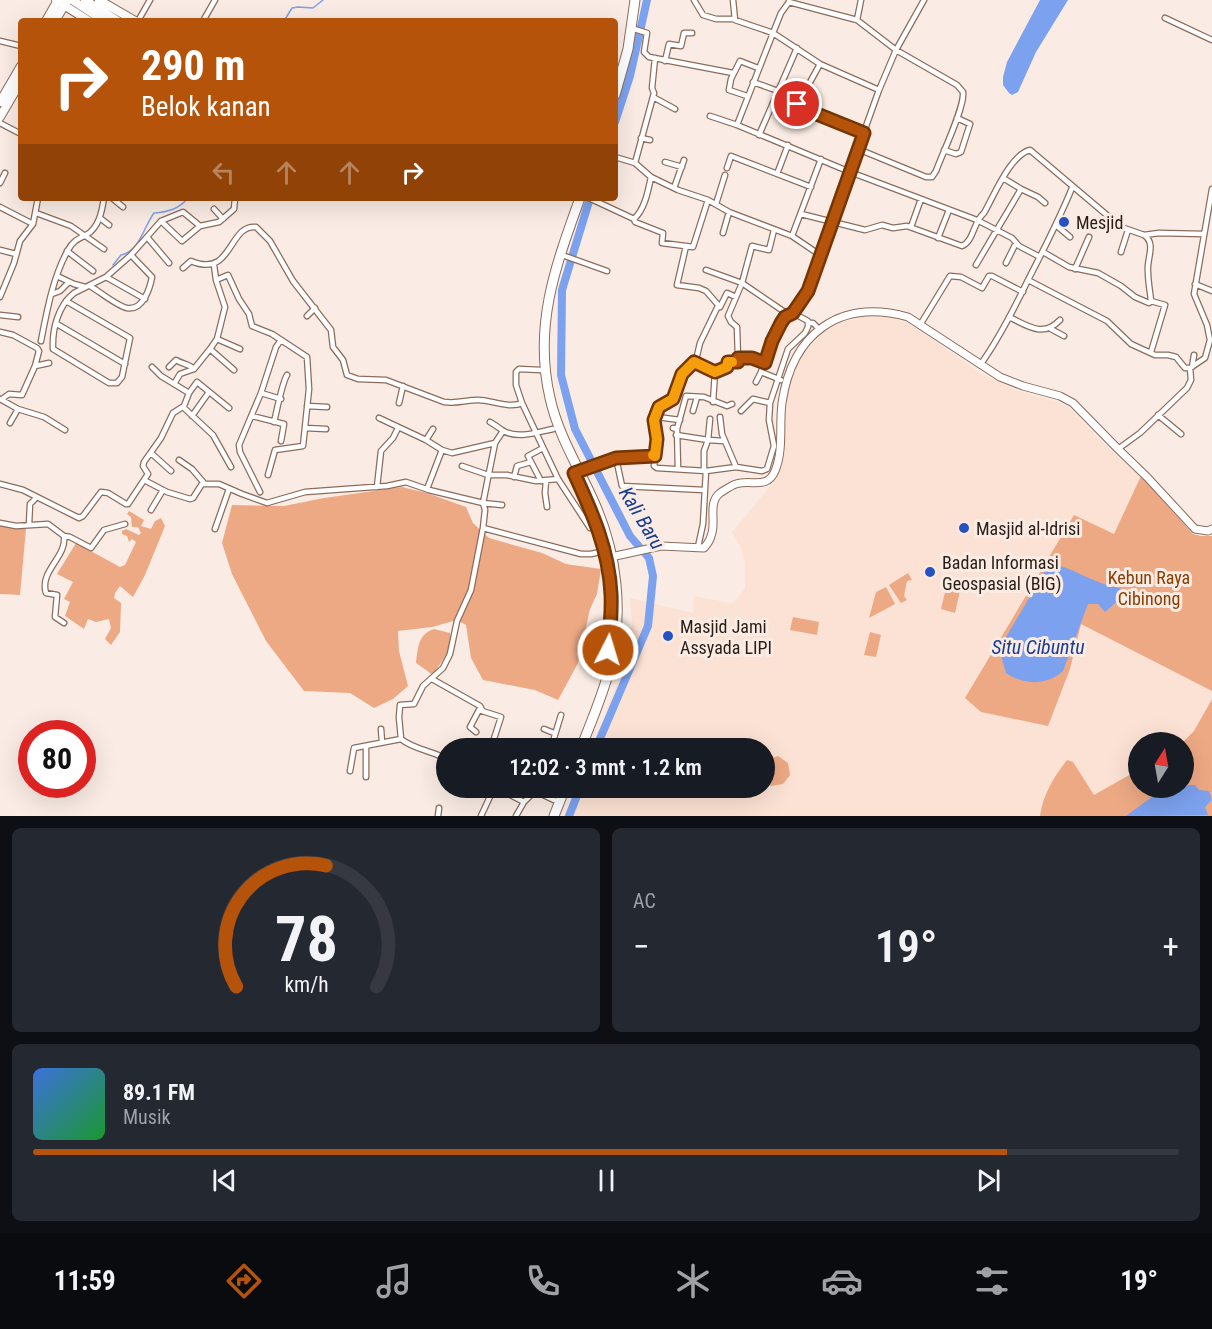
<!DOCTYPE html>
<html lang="id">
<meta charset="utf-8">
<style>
body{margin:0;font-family:"Roboto Condensed",sans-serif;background:#242831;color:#f1f3f6;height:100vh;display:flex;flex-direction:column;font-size:22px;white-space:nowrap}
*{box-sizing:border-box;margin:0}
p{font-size:20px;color:#9ea1a6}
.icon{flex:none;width:33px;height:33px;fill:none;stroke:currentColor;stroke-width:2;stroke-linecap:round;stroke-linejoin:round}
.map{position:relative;height:816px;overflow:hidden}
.side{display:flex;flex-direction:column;gap:12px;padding:12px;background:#0d0f14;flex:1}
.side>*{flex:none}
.hud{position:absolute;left:18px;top:18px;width:600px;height:183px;border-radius:6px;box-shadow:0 6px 24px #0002;background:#b45309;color:#fff;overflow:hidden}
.needle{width:39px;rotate:11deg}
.fabs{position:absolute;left:1128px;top:732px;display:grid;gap:12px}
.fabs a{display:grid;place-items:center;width:66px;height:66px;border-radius:50%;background:#171b24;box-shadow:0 6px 24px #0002;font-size:30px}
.speed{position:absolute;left:18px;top:720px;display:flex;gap:12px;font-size:30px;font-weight:700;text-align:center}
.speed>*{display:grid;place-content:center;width:78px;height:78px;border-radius:50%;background:#171b24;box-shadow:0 6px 24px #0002;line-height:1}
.speed .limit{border:9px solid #d22;background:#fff;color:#111}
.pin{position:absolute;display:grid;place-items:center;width:51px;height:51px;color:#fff;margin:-26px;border:3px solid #fff;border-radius:50%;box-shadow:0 2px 6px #0007}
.me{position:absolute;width:66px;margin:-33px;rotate:5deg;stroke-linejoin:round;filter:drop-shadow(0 0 4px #0008)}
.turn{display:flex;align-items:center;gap:21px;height:126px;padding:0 24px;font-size:27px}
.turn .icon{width:78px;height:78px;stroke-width:2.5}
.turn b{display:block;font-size:42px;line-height:51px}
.lanes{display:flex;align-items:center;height:57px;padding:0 24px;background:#0003;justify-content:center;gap:30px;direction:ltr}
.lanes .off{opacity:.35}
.big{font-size:45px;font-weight:600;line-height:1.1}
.side .card{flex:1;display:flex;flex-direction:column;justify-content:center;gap:9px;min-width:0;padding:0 21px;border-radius:9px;background:#242831}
.side .dial{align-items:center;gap:0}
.dial svg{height:156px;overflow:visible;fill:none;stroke:#363941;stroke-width:7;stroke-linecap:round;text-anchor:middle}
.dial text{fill:#f1f3f6;stroke:none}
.song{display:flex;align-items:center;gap:18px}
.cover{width:72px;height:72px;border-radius:9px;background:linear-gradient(135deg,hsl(220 70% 55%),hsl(130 70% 35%))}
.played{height:6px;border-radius:3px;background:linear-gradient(90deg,#b45309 85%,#363941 85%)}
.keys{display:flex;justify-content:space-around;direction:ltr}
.heat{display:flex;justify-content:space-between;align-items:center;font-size:33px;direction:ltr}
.side .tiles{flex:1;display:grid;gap:12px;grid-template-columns:1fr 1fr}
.card:last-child{grid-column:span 2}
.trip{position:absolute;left:436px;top:738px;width:339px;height:60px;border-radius:30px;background:#171b24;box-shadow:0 6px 24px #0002;font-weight:600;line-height:60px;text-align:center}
.menu{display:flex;height:96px;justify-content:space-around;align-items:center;background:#090b0e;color:#9ea1a6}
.menu .icon{width:42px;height:42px}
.menu .selected{color:#b45309}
.menu b{font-size:27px;color:#f1f3f6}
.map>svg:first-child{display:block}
</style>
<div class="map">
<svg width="1212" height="816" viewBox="0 0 1212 816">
<rect width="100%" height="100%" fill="#faece4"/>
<path fill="#fce2d4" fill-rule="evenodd" d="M862,317H885L903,321L921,331L980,373L1016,390L1059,402L1071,409L1105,445L1141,476L1193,534L1201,536H1212V816H566L577,788H765V748H592L624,665L632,624L630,598L693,613L694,596L732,603L738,598L745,588V562L741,548L732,532L777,478L785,448L784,405L787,391L801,357L822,332L838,323ZM1138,742H1184V788H1138Z"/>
<path fill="#eda984" d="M1141,476L1193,534L1201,536H1212V691L1081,624L1070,669L1048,726L981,712L965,698L1074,515L1114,534Z
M402,487L427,493L466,507L473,523L489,538L542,553L566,564L601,569L597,594L590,609L578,663L558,700L535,690L483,680L471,658L466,625L457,620L432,627L398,631L399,651L408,686L393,699L374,708L350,693L304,691L266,641L232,574L222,543L232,505L284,506L324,498Z
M129,511L144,520L141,526L151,529L155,521L161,518L165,526L145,575L133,597L120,586L115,593L114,598L121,603L120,632L111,645L105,639L111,628L109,619L96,622L88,619L84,629L65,616L70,602L64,599L73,582L57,574L76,543L120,567L125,565L136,542L132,539L129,542L127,536L122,534V531L126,529L139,535L141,533L138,527H132L131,517L127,514Z
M0,525L26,529L20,595L0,594Z
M908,573L912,580L907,581L904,596L907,600L901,603L889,585Z
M886,587L895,604L869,618L876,592Z
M946,588L960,591L955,613L941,609Z
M793,617L819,622L817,635L790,630Z
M434,629L450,633L451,647L433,675L416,663C418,648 418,634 434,629Z
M870,632L881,635L876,657L864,655Z
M1212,699V816H1040C1043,794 1054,777 1067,760L1073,762L1094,795L1138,770V788H1184L1183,742L1194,731Z
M778,756L788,763L790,775L783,784L771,786L765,782V760Z"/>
<path fill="#7ca1ee" d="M1040,0H1068L1036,52L1018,92L1012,95L1009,93L1003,85V77L1007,62Z
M1052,564C1070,567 1084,577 1101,583C1110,587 1121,586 1127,593L1105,612L1098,604H1088L1063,671C1046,686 1024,685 1006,673L999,649L1045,571Z
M1184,785H1195L1199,790L1209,791L1212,800L1205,807L1208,815L1126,816L1164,788H1184Z"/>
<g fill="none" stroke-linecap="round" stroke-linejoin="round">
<path stroke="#7ca1ee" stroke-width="1.5" d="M284,21L292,8L298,7L313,8L323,0
M113,265L121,255C140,251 144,226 154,213C168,212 179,209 188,198"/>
<path stroke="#7ca1ee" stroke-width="8" d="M615,122L630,76L647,0
M590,198L562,290L561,375L575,429L630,536L649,558L653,576L648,626L596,748
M569,816L580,788"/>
<defs>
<path id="street" d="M694,0L703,15L716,19H735
M733,0L735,20L773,33L737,125L850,172L977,220L1012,238L1019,246L1040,257
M789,0V2L857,20L896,50L957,85L963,92C965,107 942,154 936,171L932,177H926L858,149
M789,2L781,13L773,33L820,64L879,90
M1165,18L1212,40
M857,20L861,0
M138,21L150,0
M203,21L215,0
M631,28L647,33L644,52L649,57L733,73
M0,41L21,46
M665,61L669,44L681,46L684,33H692
M820,64L797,106L864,133
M753,82L778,91
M747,96L729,90L731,79L740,61L758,68
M653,97L675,109
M710,116L737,125
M0,123L21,134
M759,135L797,48
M641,138L650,140
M944,150L956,154L961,152L970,124L957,118
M615,157L635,163L651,177L678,190L708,200L729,212L792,236L820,255
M665,162L682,167
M635,163L654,93L652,88L655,58
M727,168L731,156L811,187
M777,174L788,145
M1003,178L1021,189L1038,197L1045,203
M0,183L5,173
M674,188L684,160
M112,198L123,207
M589,198L634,219L635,222L663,233L662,243L693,247L708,200
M716,204L725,175
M0,207L33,224
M214,209L223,219
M36,213L71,226L104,249
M801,214L865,230L882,225L893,228L907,226L962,246C974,241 973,222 984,213C994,196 1010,155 1030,150L1121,227L1144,235L1159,233L1204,234
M100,218L109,225
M634,219C645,209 648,191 651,177
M161,221L182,241L200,226
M1057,226L1070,237
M911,227L921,199
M723,233L729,212
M792,236L821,159
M147,237L169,263
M938,238L949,210
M686,246L677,285L699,288L706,291L720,307L727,293L736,297
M0,250L16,254
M67,251L93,271
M1043,252L1069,267L1098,273L1121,286L1135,297L1149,303L1151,301C1150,291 1148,281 1148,272C1146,259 1157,244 1144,235
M1121,252L1128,230
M562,255L607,271
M1006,263L1016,243
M214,265L216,280L225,307L217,339
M976,265L1021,189
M183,268L191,261C233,279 228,224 256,227L270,241L293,281L331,330L333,347L343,360L347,375L358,379L386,380L444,402C458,404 465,400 478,400C491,400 510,409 522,403L516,385V372L519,369L541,370
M1075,269L1089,237
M706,270L742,283L789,315
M57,276L74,284L85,287
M106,277L145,299
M216,280L228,275L239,299L249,314L252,326L272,334L307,357L309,389L303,446L275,450L268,475
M1028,280L1107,321L1131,344L1155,355H1168L1176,357L1185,368H1190
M1195,284L1212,291
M90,286C99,291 117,306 127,308C143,311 150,288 152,277L131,255
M52,294L60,291L69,282
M0,297L14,263L20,241L33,224L38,198
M66,301L130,338L122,377L117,383H109L53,349C52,329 58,306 74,293L106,277L131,255L161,221L183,212L200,226L219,222L234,209L235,198
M1151,301L1165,305L1151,352
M0,315L18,317
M307,316L315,308
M1009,317C1028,326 1043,338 1060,320
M808,323H813L819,329
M57,324L125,364
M920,325L950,276L961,277L982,288L989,276H992L1023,292
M1051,329L1064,336
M0,332L13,335L37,348L39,351L35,366L22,395L9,394L2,399
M41,341C47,310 53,277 68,250C73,241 78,239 86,235C99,228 102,211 104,198
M738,358L737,327L731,322L728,316L742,283L752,246L769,250L774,230
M694,362L715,372L727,367L728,362H738V358L752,359L765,363
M980,365C999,339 1014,309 1028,280C1044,249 1059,220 1072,188
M35,366L49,363
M152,367L161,376L189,393
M169,367L176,360C182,364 189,364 194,369
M1192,367L1194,355
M234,370L210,349L217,339L240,349
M761,372C768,354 774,324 791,314
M756,382L761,372L781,380
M174,384L180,374L194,369L210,349
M261,393L281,399
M0,399L18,409L44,417L65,430
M713,402L715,372
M399,403L403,386
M522,403L558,479L590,528L598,525
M307,406L327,407
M183,407L213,435L231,467
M693,411L697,397
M741,411L753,399L770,403
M1158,415L1181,434
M192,416L209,392
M252,416L284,424L281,441
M657,417L680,420
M720,417L722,434L736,467
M379,418L426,440
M710,419L708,440L724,441
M274,422C277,410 282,383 287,375
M490,422C495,425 498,427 502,430C517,440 538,432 553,429
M10,423L18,409
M305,428L326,429
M673,428L677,429L678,469
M433,429L426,440L442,450L452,453L495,443
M677,429L686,396L704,397L727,406L732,404
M676,435L708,440L704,451V471
M1118,449L1140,433L1187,388L1191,380L1190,368L1205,358L1210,340L1207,325L1194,294L1212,189
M151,453L171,471
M655,456L657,439L654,420L659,407L673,399L682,374L696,360L700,343L718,306
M616,458L622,486L704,490
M179,460L192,469L204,483
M462,466L488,475H507L536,481L558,479
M574,473C599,463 627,451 655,456L654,466L657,468L706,471L736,467L762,471L767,469L774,446L769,420L770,403L788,349L805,333L808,327V321L793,313V311L813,283L832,221L879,90L896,50L924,0
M514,477L517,466L531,462
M144,480L167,492L190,499L193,498L202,484H219L242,494L267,503L305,492L387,486L406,482L429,490L483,503L485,510L483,528L581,554H591L604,551
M541,481L528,456L543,448
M546,481L545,493L547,507
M0,484L23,490L37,497
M377,487L381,451L393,438L398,428
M427,489L442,450
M260,492L240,452L239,445L261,393L276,347L281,340
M502,505L483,503L495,443L503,431
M151,510L163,490
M0,523L16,526L48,524L64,536C67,557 39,571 46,593L57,595L55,617L64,623
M29,524L30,504L37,497L79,518L83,516L101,492L108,493L126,504H128L148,474L143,466L144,462L161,438L173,413L184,406L189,393L197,382L229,408
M215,529L229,489
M64,536L70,537L91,548L104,530L125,524
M698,547L703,524L706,471
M432,679L480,706L482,710
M381,729L382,742
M544,729L554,733
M476,732L470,727L479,710L501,717L491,748
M401,739L399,717L400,705L414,704L423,686L443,668L450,654L457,621L471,590L483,528
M551,748L561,715
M350,771L354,748L401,739C413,749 432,751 447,759
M366,777V746
M497,788L524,802L535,791L554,800
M438,816L439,808
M481,816L494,788
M516,816L524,802"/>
<path id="secondary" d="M611,557L661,546L704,548C707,544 710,541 711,536C717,523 707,503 720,493C725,490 730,486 736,484C751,479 767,490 775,471C784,449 779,425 782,403C792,334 839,298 908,317L1000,377L1023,386L1060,396L1073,403L1118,449L1147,477L1195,529L1208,531L1212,529"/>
<path id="primary" d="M56,0L89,21
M72,0L104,21
M85,0L118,21
M99,0L135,21
M46,21L58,0
M55,21L67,1
M0,102L21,66
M0,117L21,81"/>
<path id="highway" d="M615,95L628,49L635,0
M580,198C556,265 533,325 550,398C558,435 579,468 594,502C617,553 624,613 610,667C603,695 591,722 581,748
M554,816L565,788"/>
</defs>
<use href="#street" stroke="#8b6c5c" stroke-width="7"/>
<use href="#secondary" stroke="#8b6c5c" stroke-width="9"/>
<use href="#primary" stroke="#8b6c5c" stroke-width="10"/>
<use href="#highway" stroke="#8b6c5c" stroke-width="11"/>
<use href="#street" stroke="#fff" stroke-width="4.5"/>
<use href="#secondary" stroke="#fff" stroke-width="7"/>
<use href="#primary" stroke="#fff" stroke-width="8"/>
<use href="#highway" stroke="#fff" stroke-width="9"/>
</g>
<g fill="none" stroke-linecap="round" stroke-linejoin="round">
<defs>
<path id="route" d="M608,650C610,631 612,612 611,594C609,550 592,512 574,473L616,458L655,456L657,439L654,420L659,407L673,399L682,374L694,362L715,372L727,367L728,362H738V358H752L765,363L772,341L781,323L785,317L793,313L808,291L864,133L797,106V104"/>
</defs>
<use href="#route" stroke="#753606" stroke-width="15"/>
<use href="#route" stroke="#b45309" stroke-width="10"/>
<path stroke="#f59e0b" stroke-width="10" d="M653,455L655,456L657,439L654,420L659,407L673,399L682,374L694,362L715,372L727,367L728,362H732"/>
</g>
<g fill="#2552c0" stroke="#faece4" stroke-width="2">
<circle cx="1064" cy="222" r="6"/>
<circle cx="964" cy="528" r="6"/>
<circle cx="930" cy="572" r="6"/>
<circle cx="668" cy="636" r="6"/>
</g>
<g text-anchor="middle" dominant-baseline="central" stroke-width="6" stroke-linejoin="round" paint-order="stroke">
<g font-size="18" fill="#291d16" stroke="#faece4" text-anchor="start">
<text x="1076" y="222">Mesjid</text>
<text x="976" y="528">Masjid al-Idrisi</text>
<text x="942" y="562">Badan Informasi<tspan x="942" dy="21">Geospasial (BIG)</tspan></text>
<text x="680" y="626">Masjid Jami<tspan x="680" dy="21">Assyada LIPI</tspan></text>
</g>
<g font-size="18" fill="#893d01" stroke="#faece4">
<text x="1149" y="577">Kebun Raya<tspan x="1149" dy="21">Cibinong</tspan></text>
</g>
<g font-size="20" font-style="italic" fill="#193d94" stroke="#faece4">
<text transform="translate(642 518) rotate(59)">Kali Baru</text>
<text x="1038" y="647">Situ Cibuntu</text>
</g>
</g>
</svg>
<div class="fabs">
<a><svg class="needle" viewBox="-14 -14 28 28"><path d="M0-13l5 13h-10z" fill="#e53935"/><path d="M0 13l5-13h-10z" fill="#9ea1a6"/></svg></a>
</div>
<div class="speed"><div class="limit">80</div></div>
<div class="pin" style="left:797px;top:104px;background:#d93025"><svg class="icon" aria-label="arrive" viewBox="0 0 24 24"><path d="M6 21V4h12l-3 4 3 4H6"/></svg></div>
<svg class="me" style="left:608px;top:650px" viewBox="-20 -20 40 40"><circle r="17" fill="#b45309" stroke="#fff" stroke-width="3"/><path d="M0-11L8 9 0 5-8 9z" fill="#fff"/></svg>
<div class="trip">12:02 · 3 mnt · 1.2 km</div>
<div class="hud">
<div class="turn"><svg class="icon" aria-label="right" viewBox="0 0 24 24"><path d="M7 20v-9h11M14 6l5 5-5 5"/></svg><div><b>290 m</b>Belok kanan</div></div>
<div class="lanes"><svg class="icon off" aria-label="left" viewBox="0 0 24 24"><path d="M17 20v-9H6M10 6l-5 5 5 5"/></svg><svg class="icon off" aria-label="ahead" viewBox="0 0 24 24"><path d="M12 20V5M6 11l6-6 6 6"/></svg><svg class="icon off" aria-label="ahead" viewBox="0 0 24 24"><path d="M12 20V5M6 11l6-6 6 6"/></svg><svg class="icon" aria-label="right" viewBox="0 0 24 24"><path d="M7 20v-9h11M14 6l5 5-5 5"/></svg></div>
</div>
</div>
<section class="side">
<div class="tiles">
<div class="card dial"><svg viewBox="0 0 100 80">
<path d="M14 69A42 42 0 1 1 86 69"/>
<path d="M14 69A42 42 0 0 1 60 7" stroke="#b45309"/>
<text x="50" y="56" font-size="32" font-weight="700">78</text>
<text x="50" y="72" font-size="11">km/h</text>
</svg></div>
<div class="card"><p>AC</p>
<div class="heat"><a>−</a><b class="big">19°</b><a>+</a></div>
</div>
<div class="card">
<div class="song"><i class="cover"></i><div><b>89.1 FM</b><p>Musik</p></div></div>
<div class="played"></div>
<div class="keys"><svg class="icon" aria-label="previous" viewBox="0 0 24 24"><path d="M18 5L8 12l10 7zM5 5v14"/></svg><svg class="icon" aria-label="pause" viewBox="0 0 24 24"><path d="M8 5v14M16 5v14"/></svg><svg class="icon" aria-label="next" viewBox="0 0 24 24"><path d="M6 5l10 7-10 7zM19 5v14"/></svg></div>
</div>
</div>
</section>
<nav class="menu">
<b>11:59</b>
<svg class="icon selected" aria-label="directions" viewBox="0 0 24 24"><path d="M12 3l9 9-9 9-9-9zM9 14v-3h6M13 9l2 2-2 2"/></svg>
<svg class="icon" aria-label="music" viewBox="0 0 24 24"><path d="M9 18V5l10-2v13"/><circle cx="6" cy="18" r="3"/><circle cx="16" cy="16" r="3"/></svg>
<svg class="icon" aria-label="phone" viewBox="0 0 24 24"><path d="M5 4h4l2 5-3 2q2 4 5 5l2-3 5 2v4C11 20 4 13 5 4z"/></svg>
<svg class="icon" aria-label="climate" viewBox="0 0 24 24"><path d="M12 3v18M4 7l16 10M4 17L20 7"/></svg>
<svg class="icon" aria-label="car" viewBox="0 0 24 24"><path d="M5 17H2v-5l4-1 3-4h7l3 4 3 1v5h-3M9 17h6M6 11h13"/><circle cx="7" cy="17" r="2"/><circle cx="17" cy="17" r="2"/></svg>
<svg class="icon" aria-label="filters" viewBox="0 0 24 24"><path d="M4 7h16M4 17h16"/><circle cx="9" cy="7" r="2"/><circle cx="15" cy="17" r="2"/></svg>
<b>19°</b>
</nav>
